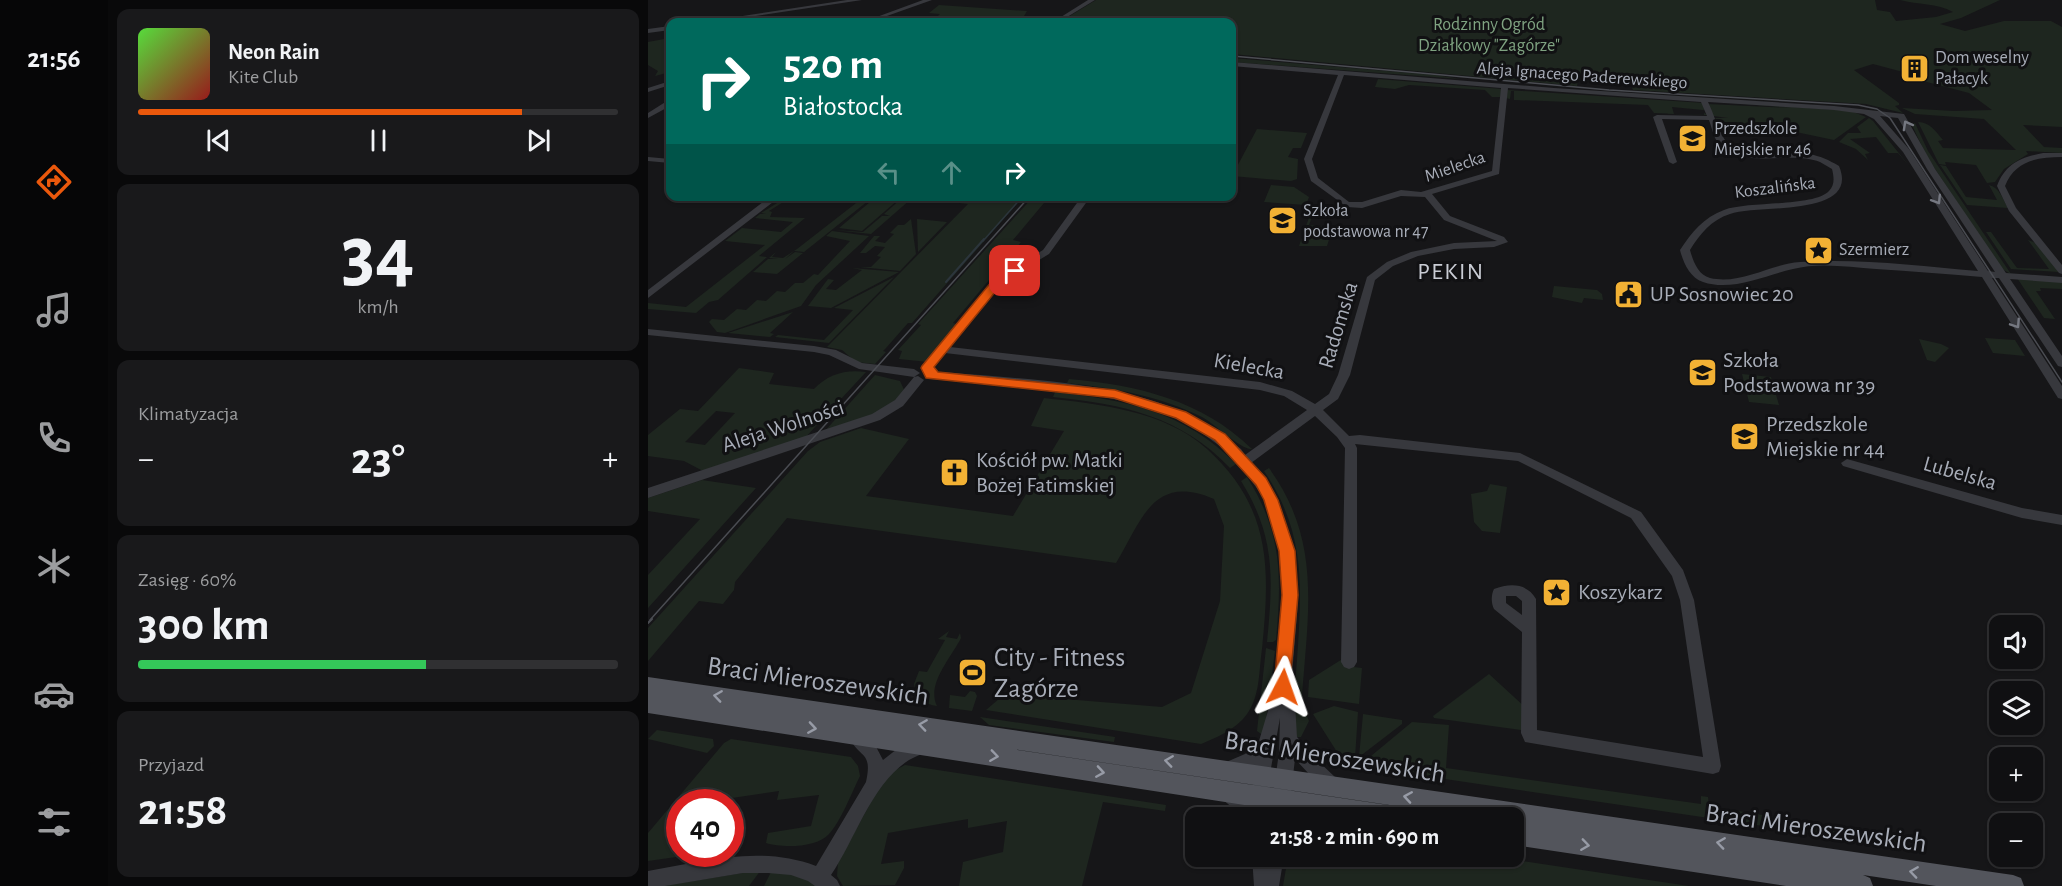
<!DOCTYPE html>
<html lang="pl">
<meta charset="utf-8">
<style>
body{margin:0;font-family:"Alegreya Sans",sans-serif;background:#19191b;color:#f1f3f6;height:100vh;display:flex;flex-direction:column;font-size:22px;white-space:nowrap}
*{box-sizing:border-box;margin:0}
p{font-size:20px;color:#9c9d9f}
.icon{flex:none;width:33px;height:33px;fill:none;stroke:currentColor;stroke-width:2;stroke-linecap:round;stroke-linejoin:round}
.map{position:relative;flex:1;overflow:hidden}
.drawer{display:flex;flex-direction:column;gap:9px;padding:9px;background:#09090a;width:540px}
.drawer>*{flex:none}
.hud{position:absolute;left:18px;top:18px;width:570px;height:183px;border-radius:12px;box-shadow:0 2px 4px #0004,0 0 0 2px #303032;background:#00695c;color:#fff;overflow:hidden}
.fabs{position:absolute;left:1341px;top:615px;display:grid;gap:12px}
.fabs a{display:grid;place-items:center;width:54px;height:54px;border-radius:12px;background:#101012;box-shadow:0 2px 4px #0004,0 0 0 2px #303032;font-size:30px}
.speed{position:absolute;left:18px;top:789px;display:flex;gap:12px;font-size:30px;font-weight:700;text-align:center}
.speed>*{display:grid;place-content:center;width:78px;height:78px;border-radius:50%;background:#101012;box-shadow:0 2px 4px #0004,0 0 0 2px #303032;line-height:1}
.speed .limit{border:9px solid #d22;background:#fff;color:#111}
.pin{position:absolute;display:grid;place-items:center;width:51px;height:51px;color:#fff;margin:-26px;border-radius:12px;box-shadow:0 3px 9px #0006}
.me{position:absolute;width:66px;margin:-33px;rotate:4deg;stroke-linejoin:round;filter:drop-shadow(0 0 4px #0008)}
.turn{display:flex;align-items:center;gap:21px;height:126px;padding:0 18px;font-size:27px}
.turn .icon{width:78px;height:78px;stroke-width:2.5}
.turn b{display:block;font-size:42px;line-height:51px}
.lanes{display:flex;align-items:center;height:57px;padding:0 18px;background:#0003;justify-content:center;gap:30px;direction:ltr}
.lanes .off{opacity:.35}
.big{font-size:45px;font-weight:700;line-height:1.1}
.drawer .tile{flex:1;display:flex;flex-direction:column;justify-content:center;gap:9px;min-width:0;padding:0 21px;border-radius:12px;background:#19191b}
.drawer .dial{align-items:center;gap:0}
.dial b{font-size:78px;line-height:1}
.song{display:flex;align-items:center;gap:18px}
.cover{width:72px;height:72px;border-radius:9px;background:linear-gradient(135deg,hsl(110 70% 55%),hsl(0 70% 35%))}
.played{height:6px;border-radius:3px;background:linear-gradient(90deg,#ea580c 80%,#303032 80%)}
.keys{display:flex;justify-content:space-around;direction:ltr}
.heat{display:flex;justify-content:space-between;align-items:center;font-size:33px;direction:ltr}
.charge{height:9px;border-radius:4px;background:linear-gradient(90deg,#34c759 60%,#303032 0)}
.trip{position:absolute;left:537px;top:807px;width:339px;height:60px;border-radius:12px;background:#101012;box-shadow:0 2px 4px #0004,0 0 0 2px #303032;font-weight:700;line-height:60px;text-align:center}
main{display:flex;flex:1;min-height:0}
.tabs{display:flex;flex-direction:column;width:108px;justify-content:space-around;align-items:center;background:#060607;color:#9c9d9f}
.tabs .icon{width:42px;height:42px}
.tabs .active{color:#ea580c}
.tabs b{font-size:27px;color:#f1f3f6}
.map>svg:first-child{display:block}
</style>
<main>
<nav class="tabs">
<b>21:56</b>
<svg class="icon active" aria-label="directions" viewBox="0 0 24 24"><path d="M12 3l9 9-9 9-9-9zM9 14v-3h6M13 9l2 2-2 2"/></svg>
<svg class="icon" aria-label="music" viewBox="0 0 24 24"><path d="M9 18V5l10-2v13"/><circle cx="6" cy="18" r="3"/><circle cx="16" cy="16" r="3"/></svg>
<svg class="icon" aria-label="phone" viewBox="0 0 24 24"><path d="M5 4h4l2 5-3 2q2 4 5 5l2-3 5 2v4C11 20 4 13 5 4z"/></svg>
<svg class="icon" aria-label="climate" viewBox="0 0 24 24"><path d="M12 3v18M4 7l16 10M4 17L20 7"/></svg>
<svg class="icon" aria-label="car" viewBox="0 0 24 24"><path d="M5 17H2v-5l4-1 3-4h7l3 4 3 1v5h-3M9 17h6M6 11h13"/><circle cx="7" cy="17" r="2"/><circle cx="17" cy="17" r="2"/></svg>
<svg class="icon" aria-label="filters" viewBox="0 0 24 24"><path d="M4 7h16M4 17h16"/><circle cx="9" cy="7" r="2"/><circle cx="15" cy="17" r="2"/></svg>
</nav>
<section class="drawer">
<div class="tile">
<div class="song"><i class="cover"></i><div><b>Neon Rain</b><p>Kite Club</p></div></div>
<div class="played"></div>
<div class="keys"><svg class="icon" aria-label="previous" viewBox="0 0 24 24"><path d="M18 5L8 12l10 7zM5 5v14"/></svg><svg class="icon" aria-label="pause" viewBox="0 0 24 24"><path d="M8 5v14M16 5v14"/></svg><svg class="icon" aria-label="next" viewBox="0 0 24 24"><path d="M6 5l10 7-10 7zM19 5v14"/></svg></div>
</div>
<div class="tile dial"><b>34</b><p>km/h</p></div>
<div class="tile"><p>Klimatyzacja</p>
<div class="heat"><a>−</a><b class="big">23°</b><a>+</a></div>
</div>
<div class="tile"><p>Zasięg · 60%</p><b class="big">300 km</b><div class="charge"></div></div>
<div class="tile"><p>Przyjazd</p><b class="big">21:58</b></div>
</section>
<div class="map">
<svg width="1414" height="886" viewBox="0 0 1414 886">
<rect width="100%" height="100%" fill="#161618"/>
<path fill="#1e261f" fill-rule="evenodd" d="M448,0H1227L1229,10L1242,12L1248,21L1288,17L1305,12C1289,3 1270,5 1252,0H1352L1313,18L1292,24L1317,31L1356,21H1403L1414,27V127L1375,125L1396,147L1414,148V153L1378,151L1380,154L1356,169L1347,182L1339,183L1328,165L1297,162L1298,165L1291,164L1270,122C1282,122 1288,132 1295,140L1290,141L1295,148L1368,150L1336,119L1267,114L1254,108L1306,111L1344,110L1321,93L1252,75L1255,72L1225,64L1206,70L1251,103V105L1247,106L1255,113L1218,104L985,90L982,84L930,80L929,86L584,54V22H412Z
M291,5L379,11L376,16L408,19L401,22H306L312,18H288L292,14L281,13Z
M22,38V72L7,76L10,71L0,65V42Z
M584,58L787,75L813,79L584,62Z
M730,79L854,89L852,97H844L837,90L761,85L747,89L727,87Z
M859,90L1056,103L1058,109L1055,110L1024,107L1026,114L1056,115V113L1060,115L1006,113L1000,105L866,100V91H863L862,99L858,98Z
M1072,102L1203,111L1218,117L1186,140L1148,132L1077,128L1067,118H1080L1065,116L1060,104L1144,108Z
M1221,118L1225,121L1262,167L1250,153H1240L1228,137L1202,139L1222,153L1217,154L1220,160L1208,149L1191,142L1200,133H1213L1209,127Z
M1267,123L1280,151L1363,274L1354,269L1279,157L1264,125Z
M609,129L659,133L653,148H645L640,157L650,159L649,179L643,181L584,176Z
M1292,165L1298,166L1318,197L1349,200L1341,185C1351,187 1355,199 1360,208L1319,205Z
M623,185L646,187L661,197L658,205L616,202Z
M196,197H225L156,252L146,251L137,259L147,252L155,253L129,274L105,272L120,259H130L121,258L128,252L124,257L135,258L149,249L212,200L202,198L196,203L189,202Z
M228,197L251,199L214,231L191,228Z
M239,197L263,199L223,234L186,230L215,232L234,216H242L236,214L254,198Z
M261,197H375L264,323H260L238,348L235,351L238,352L227,364L208,362L194,350L179,347L320,204Z
M385,197H406H401L365,240L373,242L305,323L311,325L280,362L251,359L254,351L250,350L273,325L270,324Z
M137,198L140,199L121,211L124,212L122,217L157,218L111,256L119,257L70,300L61,302L48,313L0,309V303L38,307L117,245L77,241L94,228L133,232L145,222L107,218L112,214H118L113,213Z
M664,209H667L661,225L685,227L679,246H651Z
M263,219L268,254L252,271L212,267H223L233,257L229,256L237,247L227,246L218,253H212L226,236H232L227,241L237,243L246,234L242,233L250,225H256Z
M269,219L299,222L270,252Z
M184,231L221,236L168,285L153,306L77,333L69,332L61,322L64,319L76,320L89,309L98,310L109,300L118,301L129,291L137,292L147,283H155L166,274L170,275L202,241L178,236Z
M1338,232H1343L1369,268L1401,269L1380,240L1388,243L1411,272L1363,269Z
M204,268L251,272L183,308L160,306L180,279L186,280L178,289L188,290L214,270Z
M246,277L181,343L127,337L130,335L176,340L205,310L186,308Z
M1369,278L1414,282V289L1392,288L1393,291H1388L1407,319L1396,318Z
M906,286L949,290L954,294L955,300L936,298L934,303L904,297Z
M145,312L122,333L126,334L122,337L80,333Z
M1337,338L1367,340L1377,356L1345,353Z
M1271,339L1293,344L1301,348L1287,362L1279,360Z
M91,368L126,373L121,384L166,389C180,374 198,369 218,372L155,440L55,471L36,461L0,456V435L32,409L50,411ZM68,411L87,413L57,445L37,442Z
M1094,374L1123,377L1131,405L1101,402Z
M227,375L252,381L257,392L230,414L176,432Z
M421,379C489,385 554,400 604,449C593,450 567,424 554,417C511,396 466,388 419,383Z
M407,392C477,400 536,411 588,464L582,468C533,416 474,404 405,397Z
M396,398C450,404 516,410 559,449C624,508 622,569 614,649C611,669 612,694 601,711C591,728 570,737 553,744L338,710L352,698L367,695L514,707L543,693L572,601L576,526L566,499C505,473 494,520 468,563L139,518L87,582L86,590L75,604L51,601L0,661V628L160,451L172,442L213,428L261,439L218,496L365,516L416,431L383,426Z
M621,468C674,541 660,612 654,696V704L661,721L653,737H649C644,712 647,685 649,660C654,588 658,533 616,471Z
M599,477C634,532 634,577 628,640L625,642H619C625,580 628,537 593,481Z
M54,480L108,488L0,608V575L52,519L0,511V498Z
M842,484L859,487L852,533L834,531L826,522L823,494L839,491Z
M301,631L298,637L309,639L312,633L313,638C303,658 278,684 289,706C277,705 268,697 266,684L271,671L279,672L297,640L290,639Z
M618,648L627,651L616,736L609,731Z
M696,658L697,666L714,668L711,704L660,697L661,680Z
M841,674L878,708L877,725L873,730L786,718L785,716Z
M322,691L327,692L329,696L324,711L301,708L302,695L317,697Z
M686,706L710,712L707,758L701,764L689,752L665,714Z
M715,714L754,720V724L711,757Z
M332,717L467,737L466,742L341,725Z
M764,722L801,725L798,768L1053,804V796L1060,797L1061,806L1251,838V846L716,767L717,761Z
M9,730L65,739L66,746L59,753L0,739Z
M83,739L203,757L210,766L212,776C204,792 193,821 181,834C169,848 134,848 118,843L120,833L163,826L171,795L129,800L131,791L57,802H32V854H49L0,861V833L76,743Z
M257,765L518,805L517,811L455,802L434,886H311L315,862L355,852L359,821L320,828V819L240,833L233,864L256,861V868L247,885L195,886L189,876L190,862L238,775Z
M640,857H847L1041,886H635Z
M125,868L160,879L171,886H116Z
M113,870L101,886H15L26,884Z"/>
<g fill="none" stroke-linecap="round" stroke-linejoin="round">
<path stroke="#2c353c" stroke-width="1.5" d="M335,241L375,196"/>
<path stroke="#2c353c" stroke-width="2" d="M298,282L336,239"/>
<path fill="#37383d" fill-rule="evenodd" d="M199,0H214L67,22H55Z
M275,0H284L222,22H215Z
M440,0H447L411,22H405Z
M22,26V30L0,33V29Z
M584,62L906,88L1186,106L1256,114L1287,169L1358,273L1414,277V283L1362,279L1414,356V367L1410,366L1351,278H1344L1414,386V399L1410,398L1334,277C1298,274 1263,271 1228,269C1201,267 1171,262 1145,269C1118,275 1084,292 1055,282C1042,278 1035,262 1032,250C1044,232 1055,218 1076,210C1100,201 1166,207 1181,191C1187,185 1186,177 1184,169C1180,167 1176,164 1172,162C1142,150 1098,170 1072,145C1066,140 1064,128 1061,120L1014,119L1029,162L1025,164L1021,162L1005,117L1009,115L1059,116L1053,102L860,88L851,174L784,194L802,216L856,237L860,242L846,247L806,249L770,256L745,266L727,280L702,375L690,399L675,410L701,436L712,435L872,453L993,512L1035,570L1046,600L1073,766L1071,772L1065,774L877,742L873,733L874,632L846,609C843,603 843,595 846,589C862,583 879,583 888,599L889,730L1055,757L1032,600L1024,576L983,518L870,461L707,444L709,448V662L706,667L701,669L696,667L693,662L697,448L689,437L667,416L603,463L626,493L646,550L650,602L643,687L647,703L649,737L668,759L688,778L690,784L688,790L682,792L676,790L647,759L640,818H622L631,752L632,718L623,768L620,818H597C590,809 578,806 574,796L576,790L582,788L603,799L607,766L582,777L576,775L574,769L576,763L597,754L611,741L627,687L635,602L632,550L614,495L584,455L543,425L497,406L447,395L283,379L277,375L283,371C365,379 478,380 552,420C566,427 579,439 593,449L597,455L659,410L636,396L612,390L297,353L283,370L279,371L274,368L349,278L395,250L434,196H443L401,254L355,282L302,347L612,382L644,391L667,404L681,394L690,375L719,277L739,262L763,252L806,243L849,241L796,220L777,197L753,196L714,208L699,207L663,181L656,159L690,75L584,66ZM696,75L853,88L844,171L773,192L753,190L714,202H701L670,178L664,159ZM1060,102L1186,110L1216,114L1226,119L1255,152L1330,271C1271,266 1211,258 1152,262C1122,264 1093,285 1062,278C1050,275 1045,261 1042,250C1052,234 1063,220 1082,214C1108,204 1213,218 1191,166C1181,160 1172,156 1161,154C1140,151 1090,161 1077,140C1070,130 1066,114 1060,102ZM1232,116L1250,118L1279,169L1347,272L1340,271L1261,149ZM858,596H868L874,601V615L858,603Z
M22,81V85L0,92V88Z
M19,101H22V106L0,118V113Z
M1395,153H1414V157C1389,157 1367,161 1357,186L1368,208L1414,265V274L1411,273L1361,211L1349,186C1357,164 1373,157 1395,153Z
M0,157L22,159V163L0,161Z
M123,196H133L0,298V290Z
M0,329L166,346L188,350L214,363L266,369L272,373L266,377L211,369L181,355L166,352L0,335Z
M270,376L276,380L255,406L232,420L0,498V488L224,414L247,400L266,377Z
M1199,459L1374,508L1414,515V525L1374,518L1195,466L1193,463Z
M210,730L225,741L235,760L249,749L272,739L278,742L280,747L278,752C272,755 266,757 261,760C224,783 207,840 183,875L189,880L192,886H167L160,881L143,875L120,873H95L17,886H0V871C56,861 113,845 168,866L218,782C225,750 211,759 202,738L204,733Z
M678,799L684,801L687,807C680,822 663,818 650,818L652,812Z
M604,856H636L631,886H606Z"/>
<path fill="#53555c" fill-rule="evenodd" d="M0,677L1365,875L1373,878L1376,886H1288L1215,875L1222,878L1225,886H1138L866,845V818H827L0,695Z
M0,695L755,807L763,810L766,818H681L0,713Z"/>
<path stroke="#4a4c52" stroke-width="1.5" d="M584,56L961,90L1210,105L1229,109L1242,118L1414,382
M2,620L382,196"/>
<path stroke="#4a4c52" stroke-width="2" d="M0,623L4,619"/>
</g>
<defs><path id="oneway-chevron" d="M-2-3.5L2.5 0L-2 3.5" fill="none" stroke-width="1.6" stroke-linecap="round" stroke-linejoin="round" transform="scale(1.5)"/></defs>
<g stroke="#757881">
<use href="#oneway-chevron" transform="translate(1259 125) rotate(-119)"/>
<use href="#oneway-chevron" transform="translate(1289 200) rotate(58)"/>
<use href="#oneway-chevron" transform="translate(1368 324) rotate(57)"/>
</g>
<g stroke="#979ba6">
<use href="#oneway-chevron" transform="translate(70 696) rotate(-172)"/>
<use href="#oneway-chevron" transform="translate(275 725) rotate(-172)"/>
<use href="#oneway-chevron" transform="translate(164 728) rotate(9)"/>
<use href="#oneway-chevron" transform="translate(346 756) rotate(8)"/>
<use href="#oneway-chevron" transform="translate(521 761) rotate(-172)"/>
<use href="#oneway-chevron" transform="translate(452 772) rotate(9)"/>
<use href="#oneway-chevron" transform="translate(760 797) rotate(-171)"/>
<use href="#oneway-chevron" transform="translate(1073 843) rotate(-172)"/>
<use href="#oneway-chevron" transform="translate(937 845) rotate(8)"/>
<use href="#oneway-chevron" transform="translate(1266 872) rotate(-172)"/>
</g>
<path fill="#ea580c" stroke="#983908" stroke-width="1.5" d="M363,269L372,271L352,286L286,367L290,372L467,390L538,412L577,434L618,478L630,500L647,551L650,595L641,693L635,695L629,693L626,687L634,595L631,551L616,500L608,485L567,440L528,418L466,398L278,378L273,368L274,366L344,281Z"/>
<defs>
<symbol id="building-square" viewBox="-11 -11 22 22"><rect x="-9" y="-9" width="18" height="18" rx="4" fill="#f2b134" stroke="#111113"/><path d="M-4-6H4V6H1V3H-1V6H-4ZM-2.5-4.3h1.7v1.8h-1.7ZM.8-4.3h1.7v1.8H.8ZM-2.5-1h1.7V.8h-1.7ZM.8-1h1.7V.8H.8Z" fill="#111"/></symbol>
<symbol id="school-square" viewBox="-11 -11 22 22"><rect x="-9" y="-9" width="18" height="18" rx="4" fill="#f2b134" stroke="#111113"/><path d="M0-5L7-2L0 1L-7-2ZM-4 1L0 2.5L4 1V4Q0 6-4 4Z" fill="#111"/></symbol>
<symbol id="sight-square" viewBox="-11 -11 22 22"><rect x="-9" y="-9" width="18" height="18" rx="4" fill="#f2b134" stroke="#111113"/><path d="M0-6L1.8-2.2L6-1.7L2.9 1.2L3.7 5.4L0 3.3L-3.7 5.4L-2.9 1.2L-6-1.7L-1.8-2.2Z" fill="#111"/></symbol>
<symbol id="civic-square" viewBox="-11 -11 22 22"><rect x="-9" y="-9" width="18" height="18" rx="4" fill="#f2b134" stroke="#111113"/><path d="M-.6-6.5H3V-4.5H.6V-3L4-1V1h2V6H-6V1h2V-1L-.6-3ZM-1.2 2.5V6h2.4V2.5Z" fill="#111"/></symbol>
<symbol id="church-square" viewBox="-11 -11 22 22"><rect x="-9" y="-9" width="18" height="18" rx="4" fill="#f2b134" stroke="#111113"/><path d="M-1.2-6h2.4v3.5h3.3v2.4h-3.3V6h-2.4V-.1h-3.3v-2.4h3.3Z" fill="#111"/></symbol>
<symbol id="stadium-square" viewBox="-11 -11 22 22"><rect x="-9" y="-9" width="18" height="18" rx="4" fill="#f2b134" stroke="#111113"/><path d="M0-5a6.5 5 0 1 0 0 10a6.5 5 0 1 0 0-10ZM-3.5-1.8h7v3.6h-7Z" fill="#111"/></symbol>
</defs>
<g fill-rule="evenodd">
<use href="#building-square" x="1250" y="52" width="33" height="33"/>
<use href="#school-square" x="1028" y="122" width="33" height="33"/>
<use href="#school-square" x="618" y="204" width="33" height="33"/>
<use href="#sight-square" x="1154" y="234" width="33" height="33"/>
<use href="#civic-square" x="964" y="278" width="33" height="33"/>
<use href="#school-square" x="1038" y="356" width="33" height="33"/>
<use href="#school-square" x="1080" y="420" width="33" height="33"/>
<use href="#church-square" x="290" y="456" width="33" height="33"/>
<use href="#sight-square" x="892" y="576" width="33" height="33"/>
<use href="#stadium-square" x="308" y="656" width="33" height="33"/>
</g>
<g text-anchor="middle" dominant-baseline="central" stroke-width="6" stroke-linejoin="round" paint-order="stroke">
<g font-size="18" fill="#7fa381" stroke="#111113">
<text x="841" y="25">Rodzinny Ogród<tspan x="841" dy="21">Działkowy "Zagórze"</tspan></text>
</g>
<g font-size="18" fill="#a8adb8" stroke="#111113" text-anchor="start">
<text x="1287" y="58">Dom weselny<tspan x="1287" dy="21">Pałacyk</tspan></text>
<text x="1066" y="129">Przedszkole<tspan x="1066" dy="21">Miejskie nr 46</tspan></text>
<text x="655" y="211">Szkoła<tspan x="655" dy="21">podstawowa nr 47</tspan></text>
<text x="1191" y="250">Szermierz</text>
</g>
<g font-size="18" fill="#a8adb8" stroke="#111113">
<text transform="translate(934 76) rotate(4)">Aleja Ignacego Paderewskiego</text>
<text transform="translate(807 167) rotate(-19)">Mielecka</text>
<text transform="translate(1127 188) rotate(-7)">Koszalińska</text>
</g>
<g font-size="22" fill="#a8adb8" stroke="#111113" text-anchor="start">
<text x="1002" y="294">UP Sosnowiec 20</text>
<text x="1075" y="360">Szkoła<tspan x="1075" dy="25">Podstawowa nr 39</tspan></text>
<text x="1118" y="424">Przedszkole<tspan x="1118" dy="25">Miejskie nr 44</tspan></text>
<text x="328" y="460">Kościół pw. Matki<tspan x="328" dy="25">Bożej Fatimskiej</tspan></text>
<text x="930" y="592">Koszykarz</text>
</g>
<g font-size="22" fill="#a8adb8" stroke="#111113">
<text transform="translate(690 325) rotate(-73)">Radomska</text>
<text transform="translate(601 366) rotate(10)">Kielecka</text>
<text transform="translate(135 426) rotate(-18)">Aleja Wolności</text>
<text transform="translate(1312 473) rotate(16)">Lubelska</text>
</g>
<g font-size="24" letter-spacing="1.5" fill="#c9ccd4" stroke="#111113">
<text x="803" y="272">PEKIN</text>
</g>
<g font-size="27" fill="#a8adb8" stroke="#111113" text-anchor="start">
<text x="346" y="657">City - Fitness<tspan x="346" dy="31">Zagórze</tspan></text>
</g>
<g font-size="27" fill="#a8adb8" stroke="#111113">
<text transform="translate(170 681) rotate(8)">Braci Mieroszewskich</text>
<text transform="translate(687 757) rotate(9)">Braci Mieroszewskich</text>
<text transform="translate(1168 828) rotate(8)">Braci Mieroszewskich</text>
</g>
</g>
</svg>
<div class="fabs">
<a><svg class="icon" aria-label="sound" viewBox="0 0 24 24"><path d="M4 9h4l5-4v14l-5-4H4zM17 9q2 3 0 6"/></svg></a>
<a><svg class="icon" aria-label="layers" viewBox="0 0 24 24"><path d="M12 4l9 5-9 5-9-5zM3 14l9 5 9-5"/></svg></a>
<a>+</a>
<a>−</a>
</div>
<div class="speed"><div class="limit">40</div></div>
<div class="pin" style="left:367px;top:271px;background:#d93025"><svg class="icon" aria-label="arrive" viewBox="0 0 24 24"><path d="M6 21V4h12l-3 4 3 4H6"/></svg></div>
<svg class="me" style="left:635px;top:687px" viewBox="-20 -20 40 40"><path d="M0-17L14 15 0 8-14 15z" fill="#ea580c" stroke="#fff" stroke-width="4"/></svg>
<div class="trip">21:58 · 2 min · 690 m</div>
<div class="hud">
<div class="turn"><svg class="icon" aria-label="right" viewBox="0 0 24 24"><path d="M7 20v-9h11M14 6l5 5-5 5"/></svg><div><b>520 m</b>Białostocka</div></div>
<div class="lanes"><svg class="icon off" aria-label="left" viewBox="0 0 24 24"><path d="M17 20v-9H6M10 6l-5 5 5 5"/></svg><svg class="icon off" aria-label="ahead" viewBox="0 0 24 24"><path d="M12 20V5M6 11l6-6 6 6"/></svg><svg class="icon" aria-label="right" viewBox="0 0 24 24"><path d="M7 20v-9h11M14 6l5 5-5 5"/></svg></div>
</div>
</div>
</main>
